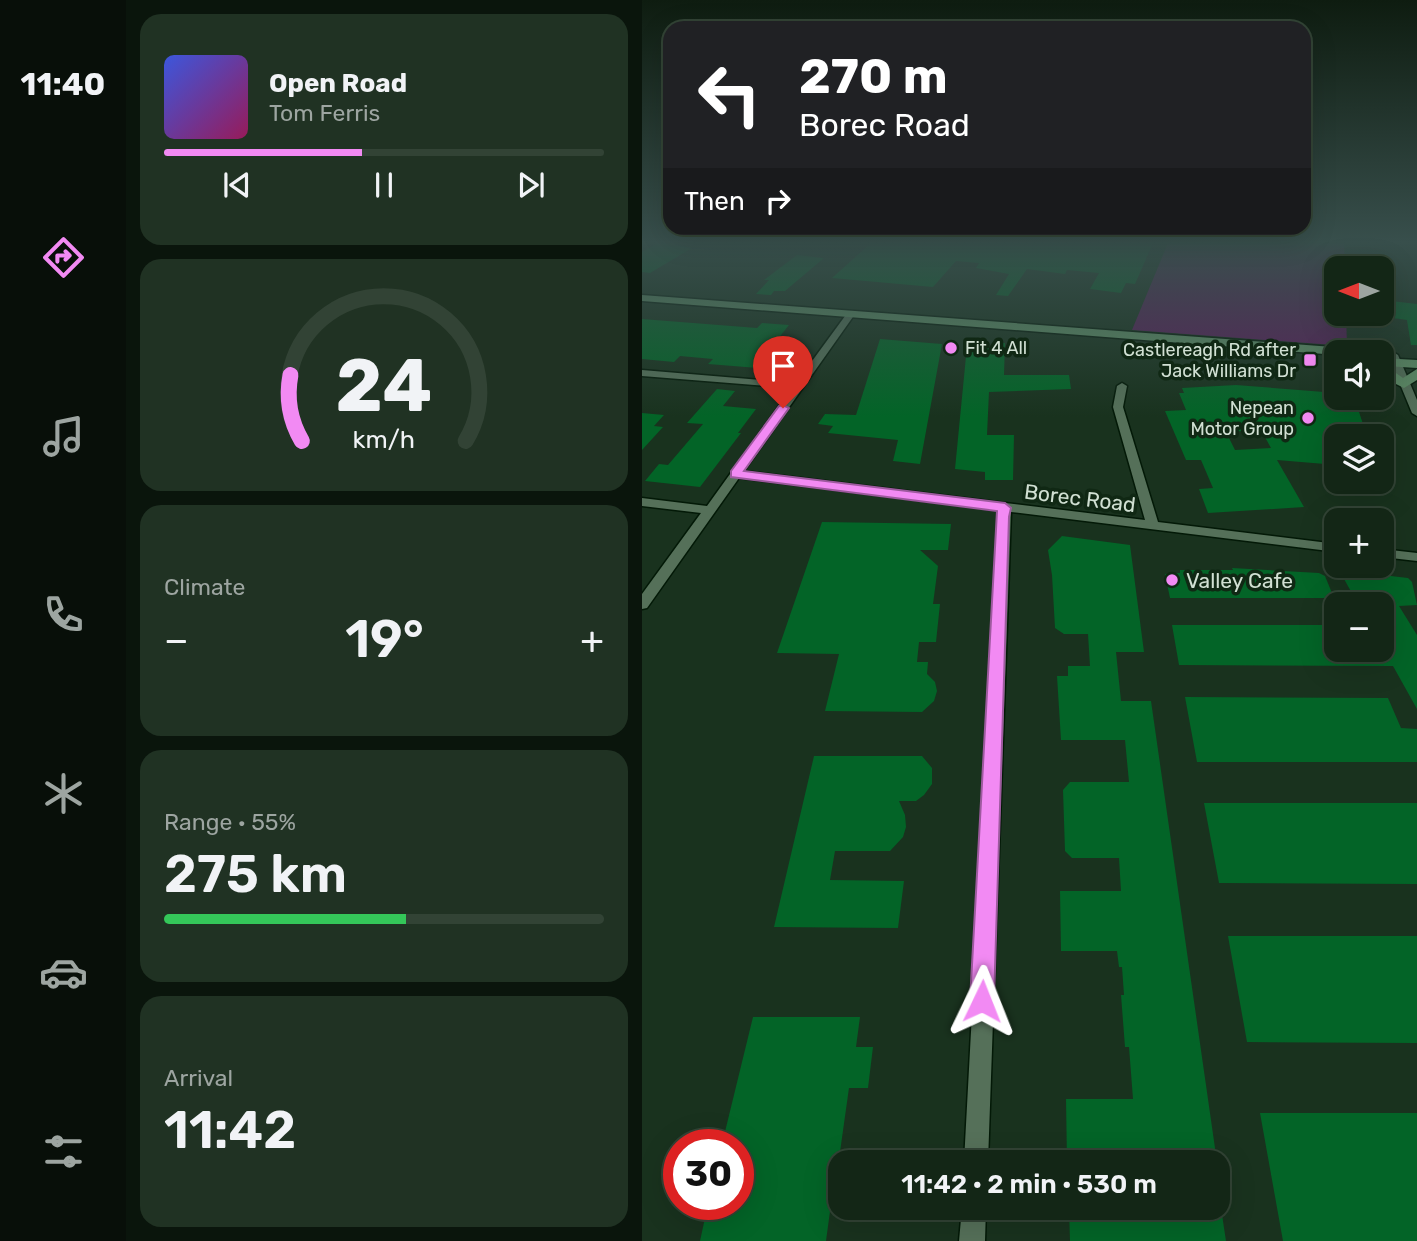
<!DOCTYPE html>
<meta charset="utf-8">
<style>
body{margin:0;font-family:Rubik,sans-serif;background:#203223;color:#f1f3f6;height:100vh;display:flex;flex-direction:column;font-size:26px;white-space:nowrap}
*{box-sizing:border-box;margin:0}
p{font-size:23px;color:#9da5a1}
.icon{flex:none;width:38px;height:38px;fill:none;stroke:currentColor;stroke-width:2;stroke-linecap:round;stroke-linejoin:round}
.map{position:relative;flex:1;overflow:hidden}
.drawer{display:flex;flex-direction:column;gap:14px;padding:14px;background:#0a150c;width:516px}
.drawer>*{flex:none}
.top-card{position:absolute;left:21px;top:21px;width:648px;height:214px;border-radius:21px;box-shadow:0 7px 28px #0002,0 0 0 2px #324335;background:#202124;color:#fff;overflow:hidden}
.needle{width:46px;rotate:270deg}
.controls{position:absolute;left:682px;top:256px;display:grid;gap:14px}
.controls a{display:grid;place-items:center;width:70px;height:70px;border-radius:14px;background:#132616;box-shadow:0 7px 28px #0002,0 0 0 2px #324335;font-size:35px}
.speed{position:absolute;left:21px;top:1129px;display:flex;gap:14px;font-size:35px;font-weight:700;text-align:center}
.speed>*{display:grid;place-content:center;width:91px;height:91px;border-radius:50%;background:#132616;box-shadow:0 7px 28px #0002,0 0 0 2px #324335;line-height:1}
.speed .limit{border:10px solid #d22;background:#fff;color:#111}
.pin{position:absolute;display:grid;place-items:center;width:60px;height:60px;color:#fff;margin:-72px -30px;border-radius:50% 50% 50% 0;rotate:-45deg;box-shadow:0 0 7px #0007}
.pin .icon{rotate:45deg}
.me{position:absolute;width:77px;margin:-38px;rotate:2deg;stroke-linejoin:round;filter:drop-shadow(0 0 5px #0008)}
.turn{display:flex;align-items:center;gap:24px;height:147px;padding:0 21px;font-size:32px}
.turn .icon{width:91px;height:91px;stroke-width:2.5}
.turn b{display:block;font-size:49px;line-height:60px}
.then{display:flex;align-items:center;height:66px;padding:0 21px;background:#0003;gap:14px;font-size:26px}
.big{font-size:52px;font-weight:600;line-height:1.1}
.drawer .widget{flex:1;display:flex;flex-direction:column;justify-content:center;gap:10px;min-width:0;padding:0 24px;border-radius:21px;background:#203223}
.drawer .dial{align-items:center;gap:0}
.dial svg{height:182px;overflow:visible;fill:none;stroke:#324335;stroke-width:7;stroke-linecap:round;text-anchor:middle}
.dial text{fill:#f1f3f6;stroke:none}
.song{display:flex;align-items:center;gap:21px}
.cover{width:84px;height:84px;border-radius:10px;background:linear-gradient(135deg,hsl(230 70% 55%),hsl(330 70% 35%))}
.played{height:7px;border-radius:4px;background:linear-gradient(90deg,#f28af3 45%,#324335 45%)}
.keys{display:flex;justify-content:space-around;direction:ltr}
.heat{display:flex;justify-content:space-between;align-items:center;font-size:38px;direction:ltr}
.charge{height:10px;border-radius:5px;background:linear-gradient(90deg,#34c759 55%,#324335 0)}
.trip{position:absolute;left:186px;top:1150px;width:402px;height:70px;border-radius:21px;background:#132616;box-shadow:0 7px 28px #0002,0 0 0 2px #324335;font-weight:600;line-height:70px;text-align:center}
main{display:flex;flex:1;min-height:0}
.menu{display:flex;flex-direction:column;width:126px;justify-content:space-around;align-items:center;background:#080f09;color:#9da5a1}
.menu .icon{width:49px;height:49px}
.menu .selected{color:#f28af3}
.menu b{font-size:32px;color:#f1f3f6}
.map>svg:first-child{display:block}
</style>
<main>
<nav class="menu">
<b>11:40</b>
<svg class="icon selected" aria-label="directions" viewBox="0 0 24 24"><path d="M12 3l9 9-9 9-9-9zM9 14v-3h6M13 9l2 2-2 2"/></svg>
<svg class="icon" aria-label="music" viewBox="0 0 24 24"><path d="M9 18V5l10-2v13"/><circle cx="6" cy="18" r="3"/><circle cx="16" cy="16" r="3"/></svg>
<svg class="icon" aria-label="phone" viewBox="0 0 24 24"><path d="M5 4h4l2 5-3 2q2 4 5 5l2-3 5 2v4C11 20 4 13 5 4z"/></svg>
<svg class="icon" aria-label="climate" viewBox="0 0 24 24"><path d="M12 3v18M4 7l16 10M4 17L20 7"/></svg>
<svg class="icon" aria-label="car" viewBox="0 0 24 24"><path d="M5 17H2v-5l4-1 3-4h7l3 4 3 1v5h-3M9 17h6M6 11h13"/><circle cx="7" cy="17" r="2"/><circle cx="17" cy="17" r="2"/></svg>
<svg class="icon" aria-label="filters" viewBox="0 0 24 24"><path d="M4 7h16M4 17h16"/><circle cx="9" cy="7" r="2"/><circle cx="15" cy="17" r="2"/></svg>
</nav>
<section class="drawer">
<div class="widget">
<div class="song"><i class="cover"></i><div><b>Open Road</b><p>Tom Ferris</p></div></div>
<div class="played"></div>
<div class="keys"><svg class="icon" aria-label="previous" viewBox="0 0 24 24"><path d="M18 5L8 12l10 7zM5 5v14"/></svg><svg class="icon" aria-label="pause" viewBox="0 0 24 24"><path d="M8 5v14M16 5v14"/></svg><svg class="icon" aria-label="next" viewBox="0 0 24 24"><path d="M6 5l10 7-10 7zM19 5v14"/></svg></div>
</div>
<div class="widget dial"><svg viewBox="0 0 100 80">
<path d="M14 69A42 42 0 1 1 86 69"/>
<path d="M14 69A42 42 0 0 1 9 40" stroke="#f28af3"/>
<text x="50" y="56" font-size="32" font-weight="700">24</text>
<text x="50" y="72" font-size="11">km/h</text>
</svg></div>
<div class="widget"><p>Climate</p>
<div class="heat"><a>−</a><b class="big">19°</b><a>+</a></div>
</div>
<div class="widget"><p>Range · 55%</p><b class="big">275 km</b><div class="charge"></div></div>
<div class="widget"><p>Arrival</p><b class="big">11:42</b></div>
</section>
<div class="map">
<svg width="775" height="1241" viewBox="0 0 775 1241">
<rect width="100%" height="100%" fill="#19321e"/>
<path fill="#5a1d5b" d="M526,243H702L703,268H695V313H704L705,346L490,330Z"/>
<path fill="#036427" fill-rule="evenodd" d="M16,243H26L50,248L8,273L0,272V252Z
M229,243H511L493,284L484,283L479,293L448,289L457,273L425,270L423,274L385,269L366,296L354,295L367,274L334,268L337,263L314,261L291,287L190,278Z
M155,255L182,258L143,291H132L129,295L114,294L127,280H122Z
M740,300L775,304V345H769L765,320L751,318L750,313L740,312Z
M0,319L115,328L120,323L147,325L128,349L163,351L153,365L142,366L139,370L66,364L71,359L38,356L32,362L0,359Z
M238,339L300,344L278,464L251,461L256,440L186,433L191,426L176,424L183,414L214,415Z
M350,343H363L362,375H427L429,389L347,392L345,435H372L371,480H343V472L313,469L325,346L350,348Z
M594,385L695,393V397H712L725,436H695V465L635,460L662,507L566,513L557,489L571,488L559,460H544L523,411L544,410L537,393H542L540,388ZM619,430L629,448L593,450L584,432Z
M75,389L93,391L81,406L114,409L96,433H99L58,487L3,481L17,464L26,465L61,424L45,423Z
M0,413L22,415L12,426L21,427L0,450Z
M180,522L309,524L306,550H278L296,566L291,604H298L294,642H277L275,662H286L285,674L293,682L295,691L292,701L280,712L183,711L197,654L135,653Z
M420,536L488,545L502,652H474L479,701H509L575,1162H425L424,1099H491L487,1047H483L479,995H482L480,967H477L475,951H419L418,891H479L477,858H430L423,851L421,790L428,782H487L483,740H419L415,676H426V666H448L446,634H422L413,628L410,575L406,550Z
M590,568L677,573L683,576L692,598H528L523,574L538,573V570H591Z
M697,570L766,578L770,582L775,605L757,606L775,635V709L751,666L537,665L530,625H695V649H740V604H716Z
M543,697L746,698L759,728L775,729V762H555Z
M172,756H280L290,768V784L282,795L274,801H257L263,815L264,827L261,837L248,851H193L188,880L262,881L256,928L132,927Z
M562,803H775V884L577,883Z
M586,936H775V1043L605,1042Z
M111,1017H218L214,1047H231L226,1088H207L197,1159L198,1204H189L184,1241H58L66,1204H96V1144H80Z
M618,1113H775V1241H641Z
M427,1208H579L584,1241H428Z"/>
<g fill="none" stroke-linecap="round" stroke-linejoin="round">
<defs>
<path id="minor" d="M206,312L213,314L102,471L503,520L471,407L475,386L480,383L485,386L481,407L516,522L695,544V552L369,512L346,1162H322L357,510L97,478L5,608L0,609V594L59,513L0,506V498L65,506L150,388L0,376V370L154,383Z
M751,352L756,355L775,400V416L770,413L746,355Z
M740,549L775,553V561L740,557Z
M320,1208H344L343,1241H317Z"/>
<path id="primary" d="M0,295L704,348L710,352H695V355L0,301Z
M740,358L775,360V368L744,366L761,378L775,369V380L762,388L740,377Z"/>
</defs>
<use href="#minor" stroke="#031907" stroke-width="3"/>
<use href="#primary" stroke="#031907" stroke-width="3"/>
<use href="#minor" fill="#557059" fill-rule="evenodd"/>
<use href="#primary" fill="#608f67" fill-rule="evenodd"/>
</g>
<linearGradient id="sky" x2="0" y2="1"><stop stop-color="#0e1c10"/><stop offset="0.58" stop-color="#384f4c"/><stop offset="1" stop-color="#384f4c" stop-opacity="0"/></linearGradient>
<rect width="775" height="417" fill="url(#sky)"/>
<path fill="#f28af3" stroke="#9d5a9e" stroke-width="2" d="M141,405L147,408L102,471L363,503L369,508L367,517L352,1001L349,1009L340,1013L332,1009L328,1001L355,511L89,477V471L137,406Z"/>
<g fill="#f28af3" stroke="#102814" stroke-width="2.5">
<circle cx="309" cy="348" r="7"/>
<rect x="661" y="353" width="14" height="14" rx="3.5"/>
<circle cx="666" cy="418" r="7"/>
<circle cx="530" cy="580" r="7"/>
</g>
<g text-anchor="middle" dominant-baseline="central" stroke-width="7" stroke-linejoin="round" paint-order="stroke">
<g font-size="18" fill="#d1e0d3" stroke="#102814" text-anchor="end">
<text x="323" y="348" text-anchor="start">Fit 4 All</text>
<text x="654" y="350">Castlereagh Rd after<tspan x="654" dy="21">Jack Williams Dr</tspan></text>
<text x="652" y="408">Nepean<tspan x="652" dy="21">Motor Group</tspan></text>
</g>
<g font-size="21" fill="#d1e0d3" stroke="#102814">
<text transform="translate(438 498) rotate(7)">Borec Road</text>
</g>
<g font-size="21" fill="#d1e0d3" stroke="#102814" text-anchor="start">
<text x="544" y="580">Valley Cafe</text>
</g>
</g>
</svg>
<div class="controls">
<a><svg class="needle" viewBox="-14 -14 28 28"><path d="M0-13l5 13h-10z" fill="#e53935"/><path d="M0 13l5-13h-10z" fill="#9da5a1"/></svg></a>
<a><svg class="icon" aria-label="sound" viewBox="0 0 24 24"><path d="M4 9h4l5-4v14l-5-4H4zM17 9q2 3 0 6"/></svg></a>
<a><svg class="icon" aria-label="layers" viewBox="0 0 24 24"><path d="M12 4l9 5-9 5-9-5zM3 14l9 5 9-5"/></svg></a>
<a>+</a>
<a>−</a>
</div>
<div class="speed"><div class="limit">30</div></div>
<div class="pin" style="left:141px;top:408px;background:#d93025"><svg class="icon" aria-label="arrive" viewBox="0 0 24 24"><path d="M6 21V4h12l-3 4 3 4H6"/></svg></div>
<svg class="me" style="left:340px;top:1001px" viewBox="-20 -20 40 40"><path d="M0-17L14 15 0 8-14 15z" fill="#f28af3" stroke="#fff" stroke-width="4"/></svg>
<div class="trip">11:42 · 2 min · 530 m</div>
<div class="top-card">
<div class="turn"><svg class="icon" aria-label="left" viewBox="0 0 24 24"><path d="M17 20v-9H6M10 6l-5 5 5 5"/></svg><div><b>270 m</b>Borec Road</div></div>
<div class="then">Then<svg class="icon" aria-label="right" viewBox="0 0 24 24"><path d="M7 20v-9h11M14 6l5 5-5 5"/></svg></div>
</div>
</div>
</main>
